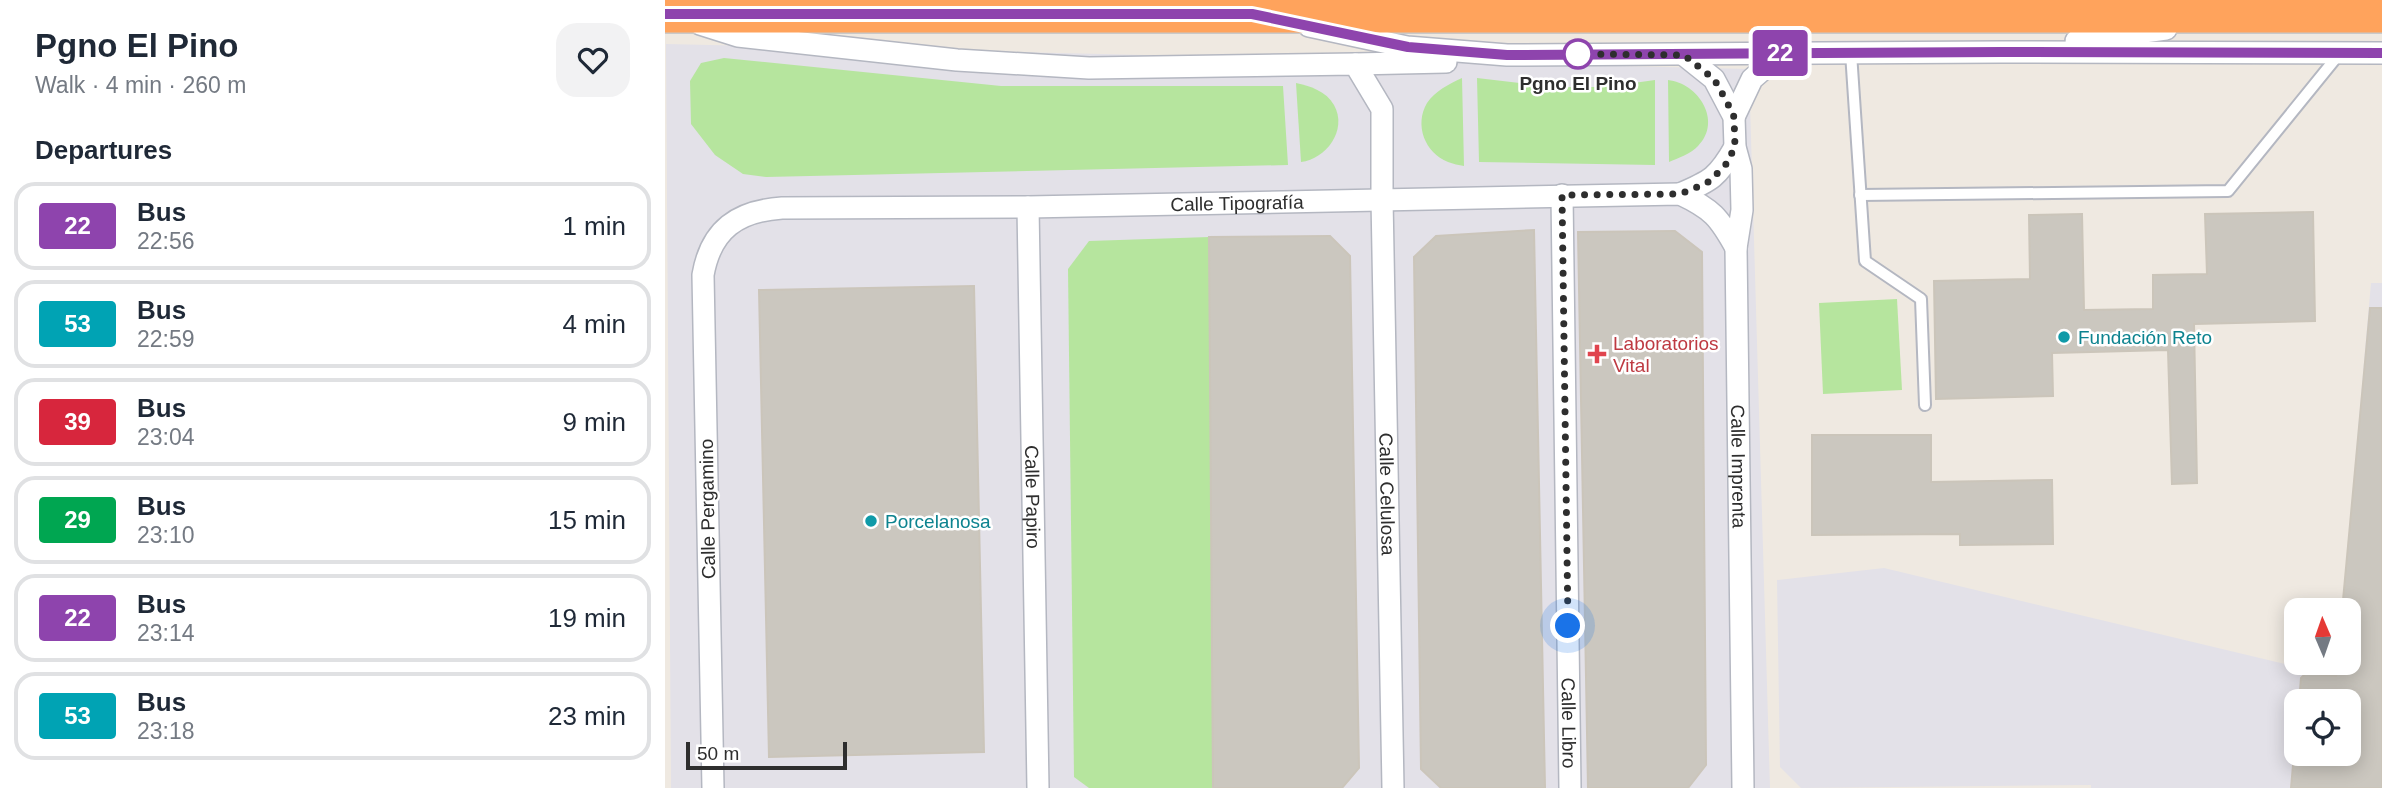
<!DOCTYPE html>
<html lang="en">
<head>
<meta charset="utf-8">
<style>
	:root { --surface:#fff; --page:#f2f2f3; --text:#1f2937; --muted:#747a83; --line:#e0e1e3 }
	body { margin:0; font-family:Arial,sans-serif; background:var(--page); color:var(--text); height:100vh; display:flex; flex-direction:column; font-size:26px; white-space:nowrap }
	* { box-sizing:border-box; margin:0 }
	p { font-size:23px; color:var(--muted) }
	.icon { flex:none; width:38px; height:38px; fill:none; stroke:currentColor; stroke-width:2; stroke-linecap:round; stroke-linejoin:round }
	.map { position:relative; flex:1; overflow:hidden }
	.drawer { display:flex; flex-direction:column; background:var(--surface); width:665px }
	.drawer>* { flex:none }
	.badge { padding:0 14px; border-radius:5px; font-size:24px; line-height:46px }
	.needle { width:46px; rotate:358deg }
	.controls { position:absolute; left:1619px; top:598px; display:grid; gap:14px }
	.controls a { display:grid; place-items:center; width:77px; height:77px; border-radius:14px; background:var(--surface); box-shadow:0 4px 18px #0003; font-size:35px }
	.scale { position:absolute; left:21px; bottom:18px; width:161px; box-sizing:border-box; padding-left:7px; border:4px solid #2e2e2e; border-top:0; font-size:19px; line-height:24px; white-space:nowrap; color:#2e2e2e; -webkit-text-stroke:5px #fff; paint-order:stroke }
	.you { position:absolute; width:35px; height:35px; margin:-18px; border:5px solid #fff; border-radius:50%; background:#1a73e8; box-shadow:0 0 0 10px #1a73e833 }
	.map>.badge { position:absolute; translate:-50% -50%; box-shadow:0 0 0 4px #fff }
	h2 { padding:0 35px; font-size:26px; line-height:63px }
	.round { display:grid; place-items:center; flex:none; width:74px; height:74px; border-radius:21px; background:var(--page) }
	.headline { display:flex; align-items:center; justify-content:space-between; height:119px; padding:0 35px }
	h1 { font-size:33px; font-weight:800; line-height:52px }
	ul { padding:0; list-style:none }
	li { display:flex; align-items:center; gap:21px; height:88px; margin:0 14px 10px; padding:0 21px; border:4px solid var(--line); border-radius:21px }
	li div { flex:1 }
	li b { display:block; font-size:26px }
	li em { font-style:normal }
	li .badge { min-width:77px; font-weight:700; text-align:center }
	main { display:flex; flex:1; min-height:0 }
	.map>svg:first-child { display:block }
	.industrial { fill:#e3e1e8; fill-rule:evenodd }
	.green { fill:#b6e59e }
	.building { fill:#cbc7bf; stroke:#cbc5ba; stroke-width:2 }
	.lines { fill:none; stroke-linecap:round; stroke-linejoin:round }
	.lane-casing { stroke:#b4b7c1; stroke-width:14 }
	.street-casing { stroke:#b4b7c1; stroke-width:24 }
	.highway-casing { stroke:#c9c9c9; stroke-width:40 }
	.lane { stroke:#fff; stroke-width:10 }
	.street { stroke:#fff; stroke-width:21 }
	.highway { stroke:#ffa35c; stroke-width:37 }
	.line-casing { stroke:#fff; stroke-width:16 }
	.line { stroke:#8e44ad; stroke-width:10 }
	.walk { stroke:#2e2e2e; stroke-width:7; stroke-dasharray:0 12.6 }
	.stop-dot { fill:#fff; stroke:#8e44ad; stroke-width:3.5 }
	.culture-dot { fill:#0f9aa8; stroke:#fff; stroke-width:2.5 }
	.health-dot { fill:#e0444e; stroke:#fff; stroke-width:2.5 }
	.labels { text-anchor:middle; stroke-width:5; stroke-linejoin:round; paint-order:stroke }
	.stop-label { font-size:19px; font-weight:bold; fill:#2e2e2e; stroke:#fff }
	.street-label { font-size:19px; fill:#2e2e2e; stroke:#fff }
	.culture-label { font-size:19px; fill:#0d838f; stroke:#fff; text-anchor:start }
	.health-label { font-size:19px; fill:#be3a42; stroke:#fff; text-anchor:start }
</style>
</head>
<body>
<main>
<section class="drawer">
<div class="headline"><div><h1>Pgno El Pino</h1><p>Walk · 4 min · 260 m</p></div><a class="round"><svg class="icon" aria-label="heart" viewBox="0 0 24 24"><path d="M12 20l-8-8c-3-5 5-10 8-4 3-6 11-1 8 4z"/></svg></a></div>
<h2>Departures</h2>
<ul>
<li><span class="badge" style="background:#8e44ad;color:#fff">22</span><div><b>Bus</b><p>22:56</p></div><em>1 min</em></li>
<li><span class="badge" style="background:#00a3b4;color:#fff">53</span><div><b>Bus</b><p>22:59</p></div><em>4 min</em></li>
<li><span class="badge" style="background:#d7263d;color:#fff">39</span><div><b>Bus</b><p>23:04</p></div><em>9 min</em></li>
<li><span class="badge" style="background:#00a651;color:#fff">29</span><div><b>Bus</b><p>23:10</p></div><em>15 min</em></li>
<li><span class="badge" style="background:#8e44ad;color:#fff">22</span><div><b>Bus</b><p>23:14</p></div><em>19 min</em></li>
<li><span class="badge" style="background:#00a3b4;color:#fff">53</span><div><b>Bus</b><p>23:18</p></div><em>23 min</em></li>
</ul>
</section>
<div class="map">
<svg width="1717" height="788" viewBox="0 0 1717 788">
	<rect width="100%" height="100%" fill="#efe9e1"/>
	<g class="industrial">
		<path d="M 1,44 L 1084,69 L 1105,788 L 6,788 Z"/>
		<path d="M 1706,283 L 1717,283 L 1717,788 L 1426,788 L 1426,785 L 1136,788 L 1115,767 L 1112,580 L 1219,568 L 1670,676 L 1672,663 L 1684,663 L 1684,611 L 1677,611 ZM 1631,702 L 1684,702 L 1684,754 L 1631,754 Z"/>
	</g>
	<g class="green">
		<path d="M 59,58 L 336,86 L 618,86 L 623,165 L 101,177 L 78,174 L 50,155 L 26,124 L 25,81 L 36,63 Z"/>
		<path d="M 797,78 L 799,166 C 794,165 788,164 783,162 C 760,153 749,125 762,103 C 770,91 784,84 797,78 Z"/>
		<path d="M 812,78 L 889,87 L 940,87 L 990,80 L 990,165 L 814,162 Z"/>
		<path d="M 1003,80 C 1033,83 1058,121 1033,146 C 1026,154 1013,158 1004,162 Z"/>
		<path d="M 631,83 C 645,86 661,91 669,105 C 683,130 661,159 636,162 Z"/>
		<path d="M 544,237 L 548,788 L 424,788 L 409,777 L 403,269 L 424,241 Z"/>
		<path d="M 1232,299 L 1237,390 L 1158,394 L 1154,303 Z"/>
	</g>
	<g class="building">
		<path d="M 1648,212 L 1650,321 L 1529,324 L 1532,483 L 1507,484 L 1503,350 L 1387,353 L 1388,396 L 1271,399 L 1269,281 L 1365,279 L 1364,215 L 1417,214 L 1419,310 L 1488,309 L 1488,275 L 1542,274 L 1540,214 Z"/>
		<path d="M 869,230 L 880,788 L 776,788 L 756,769 L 749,257 L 771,236 Z"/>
		<path d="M 1010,231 L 1037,252 L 1041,765 L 1023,788 L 923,788 L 913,232 Z"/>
		<path d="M 665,236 L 685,256 L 694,768 L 677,788 L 548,788 L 544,237 Z"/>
		<path d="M 309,286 L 319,752 L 104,757 L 94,290 Z"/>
		<path d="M 1705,308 L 1717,308 L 1717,788 L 1626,788 L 1629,754 L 1684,754 L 1684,702 L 1634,702 L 1636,678 L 1641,673 L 1671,676 L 1672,663 L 1684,663 L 1684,611 L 1677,611 Z"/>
		<path d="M 1147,435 L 1266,435 L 1266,482 L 1387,480 L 1388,544 L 1295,545 L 1295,534 L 1147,535 Z"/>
	</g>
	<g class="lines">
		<g class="lane-casing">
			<g id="lane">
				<path d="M 1186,53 L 1200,261 L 1256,299 L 1260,405"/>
				<path d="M 1195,195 L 1563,191 L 1675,53"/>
			</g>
		</g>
		<g class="street-casing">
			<g id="street">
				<path id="s1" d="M 35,24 L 73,36 L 292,60 L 424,68 L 690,64 L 717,109 L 717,199 L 728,788"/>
				<path d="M 644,26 L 742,47 L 842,55 L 1336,52 L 1717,53"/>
				<path d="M 1411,41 L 1501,29"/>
				<path id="s2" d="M 1019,55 L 1049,79 L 1069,117 L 1070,147 L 1076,169 L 1077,210 L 1071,248 L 1078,788"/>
				<path d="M 690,64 L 781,62"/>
				<path d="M 1069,117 L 1087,79 L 1117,53"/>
				<path d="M 1015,194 C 1046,181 1053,177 1070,147"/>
				<path id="s3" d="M 897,195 L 905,788"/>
				<path id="s4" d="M 363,207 L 373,788"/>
				<path id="s5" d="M 48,788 L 38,275 C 46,229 73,211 117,208 L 363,207 L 1015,194 C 1047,209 1054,217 1071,248"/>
			</g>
		</g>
		<g class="highway-casing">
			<path id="highway" d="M 0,14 L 1717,14"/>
		</g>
		<use href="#lane" class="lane"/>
		<use href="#street" class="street"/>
		<use href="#highway" class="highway"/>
	</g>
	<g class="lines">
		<g class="line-casing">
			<path id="line" d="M 0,14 L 587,14 L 743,47 L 842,55 L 1336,52 L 1717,53"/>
		</g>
		<use href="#line" class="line"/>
		<path class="walk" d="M 903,626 L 897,195 L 1015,194 L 1042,183 L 1060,166 L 1070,147 L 1069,117 L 1062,102 L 1049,79 L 1019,55 L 913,54"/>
	</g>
	<circle class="stop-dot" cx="913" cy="54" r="14"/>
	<g class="culture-dot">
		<circle cx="1399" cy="337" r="7"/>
		<circle cx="206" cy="521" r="7"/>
	</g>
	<path class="health-dot" d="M928.5 343.5h7v7h7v7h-7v7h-7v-7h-7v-7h7z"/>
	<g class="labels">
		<g class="stop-label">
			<text x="913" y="90">Pgno El Pino</text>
		</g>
		<g class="street-label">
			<text dy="7" stroke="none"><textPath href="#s5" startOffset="1082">Calle Tipografía</textPath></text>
			<text dy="7" stroke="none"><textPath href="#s2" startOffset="432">Calle Imprenta</textPath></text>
			<text dy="7" stroke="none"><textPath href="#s1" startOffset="1096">Calle Celulosa</textPath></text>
			<text dy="7" stroke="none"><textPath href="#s4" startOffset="290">Calle Papiro</textPath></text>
			<text transform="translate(42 509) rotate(-91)" y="7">Calle Pergamino</text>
			<text dy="7" stroke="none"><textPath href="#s3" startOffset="528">Calle Libro</textPath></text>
		</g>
		<g class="culture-label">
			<text x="1413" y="344">Fundación Reto</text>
			<text x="220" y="528">Porcelanosa</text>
		</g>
		<g class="health-label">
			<text x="948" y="350">Laboratorios<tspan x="948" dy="22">Vital</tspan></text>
		</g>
	</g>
</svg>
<div class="controls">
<a><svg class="needle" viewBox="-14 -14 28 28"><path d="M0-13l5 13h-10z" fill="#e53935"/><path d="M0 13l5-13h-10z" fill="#747a83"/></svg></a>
<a><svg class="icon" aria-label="locate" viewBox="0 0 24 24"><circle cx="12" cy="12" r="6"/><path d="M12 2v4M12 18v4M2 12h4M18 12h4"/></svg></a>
</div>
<div class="scale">50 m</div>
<div class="you" style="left:903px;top:626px"></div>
<b class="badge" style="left:1115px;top:53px;background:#8e44ad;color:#fff">22</b>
</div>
</main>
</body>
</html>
